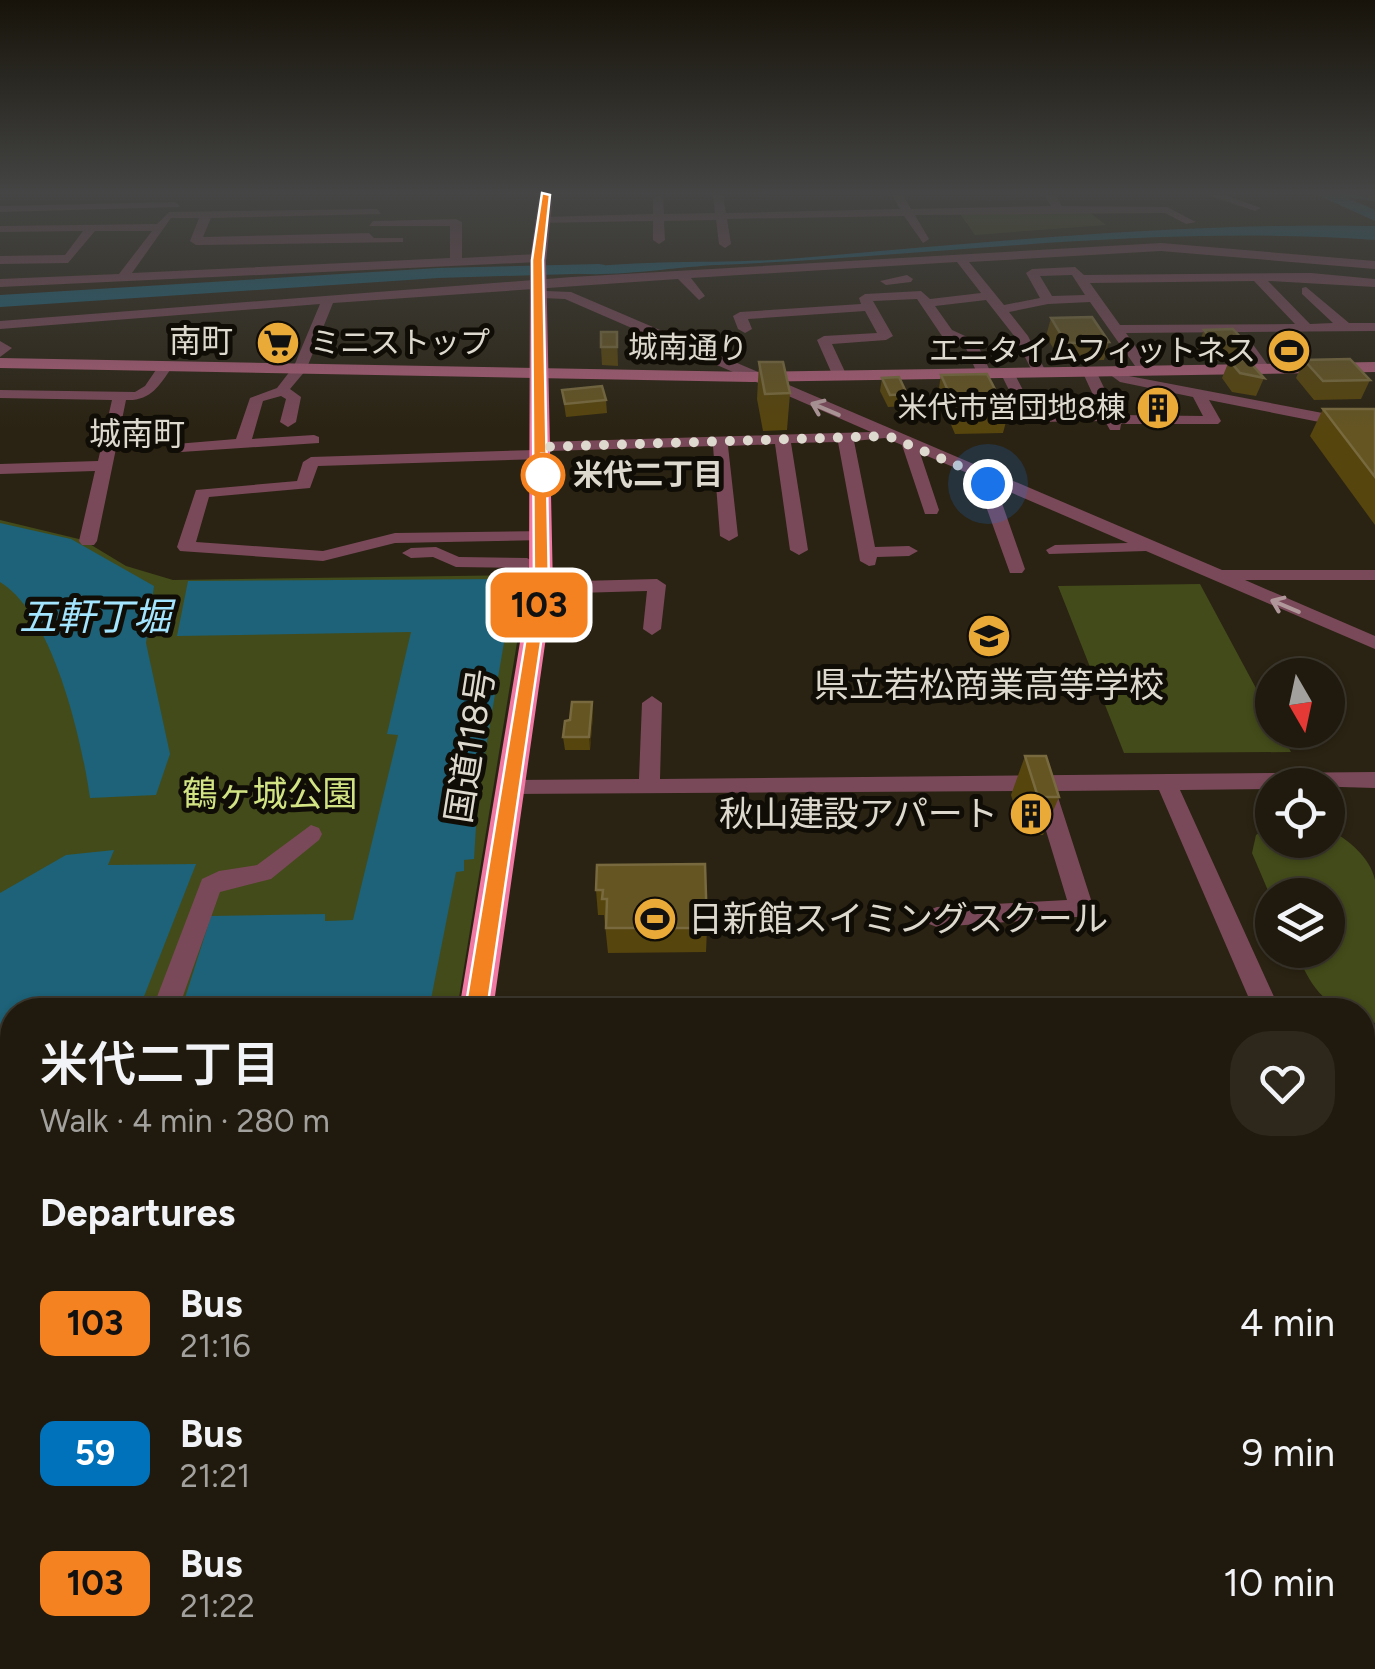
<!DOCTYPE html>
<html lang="en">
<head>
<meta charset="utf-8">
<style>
	:root { --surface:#201a0e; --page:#2d271c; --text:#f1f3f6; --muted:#a2a19e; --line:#3d382e }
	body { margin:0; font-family:Figtree,"Noto Sans JP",sans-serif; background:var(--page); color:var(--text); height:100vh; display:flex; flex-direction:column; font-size:38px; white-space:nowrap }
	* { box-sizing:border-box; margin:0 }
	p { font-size:32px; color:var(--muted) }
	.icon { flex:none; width:55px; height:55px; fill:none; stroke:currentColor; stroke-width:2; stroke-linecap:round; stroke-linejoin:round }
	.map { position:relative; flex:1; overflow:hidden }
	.side { position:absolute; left:0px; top:998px; width:1375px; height:672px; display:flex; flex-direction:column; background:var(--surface); border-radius:40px 40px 0 0; box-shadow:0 2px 8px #0004,0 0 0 2px var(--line) }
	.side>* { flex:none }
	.badge { padding:0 20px; border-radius:15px; font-size:35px; line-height:65px }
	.needle { width:65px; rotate:171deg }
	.tools { position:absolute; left:1255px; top:658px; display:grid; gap:20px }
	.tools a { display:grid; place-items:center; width:90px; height:90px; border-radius:50%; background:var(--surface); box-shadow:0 2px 8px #0004,0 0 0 2px var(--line); font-size:50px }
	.you { position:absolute; width:50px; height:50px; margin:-25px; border:8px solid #fff; border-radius:50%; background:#1a73e8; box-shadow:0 0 0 15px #1a73e833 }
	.map>.badge { position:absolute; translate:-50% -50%; box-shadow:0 0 0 5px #fff }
	h2 { padding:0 40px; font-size:38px; line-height:90px }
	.round { display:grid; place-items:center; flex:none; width:105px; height:105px; border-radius:40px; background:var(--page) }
	.head { display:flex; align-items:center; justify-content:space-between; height:170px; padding:0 40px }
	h1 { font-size:48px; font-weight:600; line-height:75px }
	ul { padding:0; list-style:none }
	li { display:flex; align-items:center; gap:30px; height:130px; padding:0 40px }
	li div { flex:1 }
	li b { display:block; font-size:38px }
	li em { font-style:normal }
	li .badge { min-width:110px; font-weight:700; text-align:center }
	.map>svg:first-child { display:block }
	.green { fill:#434b1a }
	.water { fill:#1d6278 }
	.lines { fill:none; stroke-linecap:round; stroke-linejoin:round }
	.stream { stroke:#1d6278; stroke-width:2.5 }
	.river { fill:#1d6278; fill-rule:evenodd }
	.street { fill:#7a4959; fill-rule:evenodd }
	.secondary { fill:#aa5d77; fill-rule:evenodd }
	.highway { fill:#f178a2; fill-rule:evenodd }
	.wall { fill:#57450e }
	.shaded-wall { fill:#3f3108 }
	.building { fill:#655523; stroke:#786a3e; stroke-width:2.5 }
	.oneway { stroke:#b0989a }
	.line { fill:#f58220; stroke:#fff; stroke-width:2.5 }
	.walk { stroke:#ddd9cf; stroke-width:10; stroke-dasharray:0 18 }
	.stop-dot { fill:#fff; stroke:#f58220; stroke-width:5 }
	.labels { text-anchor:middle; stroke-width:10; stroke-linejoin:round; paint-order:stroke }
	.far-poi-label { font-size:30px; fill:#ddd9cf; stroke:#100d06; text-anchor:end }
	.far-street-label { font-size:30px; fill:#ddd9cf; stroke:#100d06 }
	.far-stop-label { font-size:30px; font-weight:bold; fill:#ddd9cf; stroke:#100d06; text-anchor:start }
	.far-quarter-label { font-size:32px; fill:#ddd9cf; stroke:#100d06 }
	.poi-label { font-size:35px; fill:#ddd9cf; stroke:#100d06 }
	.street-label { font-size:35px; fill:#ddd9cf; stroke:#100d06 }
	.park-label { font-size:35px; fill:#d1e382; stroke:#100d06 }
	.water-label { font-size:38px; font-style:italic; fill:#a3e5fe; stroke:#100d06 }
</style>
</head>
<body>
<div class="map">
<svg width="1375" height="1669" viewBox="0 0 1375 1669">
	<rect width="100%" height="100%" fill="#2a2313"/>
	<g class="green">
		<path d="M 1089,212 L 1106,225 L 975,235 L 960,214 Z"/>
		<path d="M 0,520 L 83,540 L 126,566 L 173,580 L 528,575 L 457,1010 L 12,1010 L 12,1053 L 0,1055 Z"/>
		<path d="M 1200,584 L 1272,718 L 1272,730 L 1279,730 L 1291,752 L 1124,753 L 1058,586 Z"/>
		<path d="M 1272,823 L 1272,840 L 1328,840 L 1328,829 C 1348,839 1370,857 1375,880 C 1375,911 1375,987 1375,1023 L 1363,1020 L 1362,1010 C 1322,1010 1310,983 1295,950 L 1328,950 L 1328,895 L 1272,895 L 1272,900 L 1252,853 L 1256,835 Z"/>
		<path d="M 0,1628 L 12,1628 L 12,1658 L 111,1658 L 108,1669 L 0,1669 Z"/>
	</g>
	<g class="water">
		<path d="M 1375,226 L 1375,240 C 1157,224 935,256 717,265 C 672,267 600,280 558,271 C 638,258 720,265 800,258 C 990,242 1184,222 1375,226 Z"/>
		<path d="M 0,523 L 71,539 L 154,586 L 146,643 L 170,754 L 156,795 L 90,798 C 82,740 53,614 0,582 Z"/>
		<path d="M 515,579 L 478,793 L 474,859 L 464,860 L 464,871 L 456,872 L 430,1004 L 187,1007 L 184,1001 L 211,916 L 325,914 L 325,921 L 353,920 L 398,735 L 387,734 L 411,632 L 177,636 L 188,581 Z"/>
		<path d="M 114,850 L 108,865 L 196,864 L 141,1004 L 110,1010 L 12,1010 L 12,1030 L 0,1032 L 0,893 L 66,855 Z"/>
	</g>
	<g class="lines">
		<path class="stream" d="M 1341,195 L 1375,200"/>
		<g class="river">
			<path d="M 1318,195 L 1340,195 L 1375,210 L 1375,221 Z"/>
			<path d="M 599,264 L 605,265 L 605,273 L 438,278 L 0,307 L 0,295 L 438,268 Z"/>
		</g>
		<g class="street">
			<path d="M 713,195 L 723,195 L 726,213 L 900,209 L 892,195 L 903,195 L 911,209 L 1051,206 L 1044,195 L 1055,195 L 1062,206 L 1167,207 L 1196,222 L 1186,224 L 1165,213 L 915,215 L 929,239 L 923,243 L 904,216 L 727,219 L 731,244 L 725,248 L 719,244 L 716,220 L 664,221 L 665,240 L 659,244 L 653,240 L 653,221 L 540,223 L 534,220 L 540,217 L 653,214 L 653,199 L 658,196 L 663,199 L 664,214 L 715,213 Z"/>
			<path d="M 1208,195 L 1225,195 L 1261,208 L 1255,211 Z"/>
			<path d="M 1368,195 L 1375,195 L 1375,200 L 1368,199 Z"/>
			<path d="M 176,202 L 180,207 L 0,212 L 0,206 Z"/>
			<path d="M 377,209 L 381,214 L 211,218 L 203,237 L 369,233 L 374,238 L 403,238 L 403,242 L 196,245 L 190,241 L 199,218 L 171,218 L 132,273 L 450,258 L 450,226 L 369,226 L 373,221 L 456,219 L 462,222 L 462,258 L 538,254 L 544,258 L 538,262 L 0,287 L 0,279 L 119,274 L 152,231 L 95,231 L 68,263 L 0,264 L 0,256 L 65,255 L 83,231 L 0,232 L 0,226 L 157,224 L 169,212 Z"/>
			<path d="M 1161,243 L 1375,261 L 1375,269 L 1161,251 L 969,262 L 1004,305 L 1040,298 L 1026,273 L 1032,269 L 1075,267 L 1084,275 L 1311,273 L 1375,279 L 1375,287 L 1268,281 L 1310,324 L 1333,323 L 1302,294 L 1302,288 L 1306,287 L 1349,323 L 1375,323 L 1375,331 L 1126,333 L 1152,370 L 1145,374 L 1140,373 L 1090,302 L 1048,304 L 1009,312 L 1028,336 L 1046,372 L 1039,376 L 1034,375 L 1015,337 L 986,300 L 935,306 L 952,330 L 976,341 L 991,373 L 984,377 L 977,373 L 965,346 L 942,336 L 917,299 L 873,301 L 893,336 L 886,340 L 832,344 L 846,374 L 839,378 L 832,374 L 817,340 L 824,336 L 877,333 L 865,311 L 748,319 L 752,329 L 745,333 L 738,329 L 733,316 L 740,312 L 861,304 L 859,298 L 865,294 L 921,291 L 930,299 L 981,293 L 957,262 L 691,278 L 705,296 L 699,300 L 678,279 L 333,303 L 306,370 L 290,389 L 301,397 L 296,422 L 288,427 L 280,422 L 286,399 L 281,396 L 263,401 L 252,439 L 314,435 L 319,437 L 319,443 L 181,452 L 176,450 L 176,444 L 236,439 L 250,398 L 277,388 L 294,366 L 320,304 L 0,329 L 0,321 L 572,277 ZM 1072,275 L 1085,295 L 1052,296 L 1040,276 ZM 1254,281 L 1295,324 L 1120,325 L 1090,283 Z"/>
			<path d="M 907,275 L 913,279 L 911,282 L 886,285 L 880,281 Z"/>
			<path d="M 546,291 L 571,292 L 1222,570 L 1375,570 L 1375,580 L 1245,580 L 1375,636 L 1375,649 L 1146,551 L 1049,554 L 1046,550 L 1055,545 L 1128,543 L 996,486 L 1025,569 L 1022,573 L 1010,573 L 979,487 L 984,480 L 920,453 L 939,510 L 937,514 L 925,514 L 902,445 L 885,438 L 854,441 L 875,547 L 909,546 L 918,551 L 909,556 L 877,557 L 875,565 L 869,566 L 860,561 L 838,442 L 791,443 L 808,550 L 799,555 L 790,550 L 775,444 L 728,446 L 738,536 L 729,541 L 720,536 L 713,446 L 549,451 L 549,457 L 543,459 L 318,466 L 310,488 L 209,497 L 196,542 L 323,551 L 395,533 L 549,531 L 549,539 L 543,540 L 395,543 L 323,561 L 180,551 L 177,547 L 196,490 L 297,481 L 303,462 L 311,457 L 536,450 L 537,444 L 542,442 L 871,432 L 565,299 L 542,298 L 542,292 Z"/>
			<path d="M 1239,339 L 1249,339 L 1270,368 L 1268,371 L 1258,371 L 1237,342 Z"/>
			<path d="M 0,341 L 12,348 L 0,357 Z"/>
			<path d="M 160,364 L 172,367 C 159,386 151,401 126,400 L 97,541 L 94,545 L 82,545 L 79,541 L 95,471 L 0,474 L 0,464 L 98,461 L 112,400 L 0,398 L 0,390 L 135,392 L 145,386 Z"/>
			<path d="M 1089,367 L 1096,371 L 1117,415 L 1203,416 L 1193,397 L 1120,382 L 1105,371 L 1112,367 L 1129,376 L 1375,423 L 1375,433 L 1209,400 L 1221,421 L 1218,424 L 1121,424 L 1120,430 L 1110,430 L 1105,421 L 1030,422 L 1023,418 L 1000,372 L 1012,369 L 1035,413 L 1101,412 L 1082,371 Z"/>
			<path d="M 436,547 L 459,557 L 527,558 L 536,563 L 527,568 L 456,567 L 433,557 L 411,558 L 402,553 L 411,548 Z"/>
			<path d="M 657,579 L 666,585 L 661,629 L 652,635 L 643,629 L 647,591 L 541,594 L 532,588 L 541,582 Z"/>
			<path d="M 652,696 L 662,703 L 660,779 L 1375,772 L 1375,788 L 1272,785 L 1272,789 L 1180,790 L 1280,1010 L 1254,1010 L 1159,790 L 1056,791 L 1094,909 L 1090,916 L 937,927 L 929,924 L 925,917 L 929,910 L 937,907 L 1067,900 L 1034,791 L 505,794 L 502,788 L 513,780 L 639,779 L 642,703 Z"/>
			<path d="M 311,825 L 319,828 L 322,834 L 319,840 L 271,879 L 220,892 L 178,1010 L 152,1010 L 202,879 L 219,871 L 257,865 Z"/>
			<path d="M 12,1030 L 12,1054 L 0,1056 L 0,1032 Z"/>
			<path d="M 1362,1211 L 1372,1216 L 1375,1221 L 1375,1270 L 1362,1261 Z"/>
			<rect x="592" y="1658" width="38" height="11"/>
			<path d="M 835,1658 L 984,1658 L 986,1669 L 830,1669 Z"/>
			<path d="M 1225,1658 L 1263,1658 L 1266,1669 L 1228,1669 Z"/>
		</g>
		<path class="secondary" d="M 0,358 L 752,372 L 1375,362 L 1375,372 L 752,382 L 0,368 Z"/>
		<g class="highway">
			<path d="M 539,195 L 553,195 L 546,261 L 553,588 L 493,1010 L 459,1010 L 529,588 L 530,261 Z"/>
			<path d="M 368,1658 L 418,1658 L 416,1669 L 366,1669 Z"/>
		</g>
	</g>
	<g class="wall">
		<path d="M 1051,318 L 1109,342 L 1104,360 L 1061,361 L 1046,336 Z"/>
		<path d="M 1204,330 L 1245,342 L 1238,360 L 1264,378 L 1256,396 L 1232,392 L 1222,378 L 1229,361 L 1208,361 L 1197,348 Z"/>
		<path d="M 617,332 L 618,366 L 602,365 L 601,347 Z"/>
		<path d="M 1304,360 L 1370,380 L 1361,399 L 1314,400 L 1296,378 Z"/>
		<path d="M 759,362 L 790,393 L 787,430 L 763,431 L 757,399 Z"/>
		<path d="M 941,375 L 1008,414 L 1003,433 L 955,434 L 938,394 Z"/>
		<path d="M 882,378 L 907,394 L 905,406 L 888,407 L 880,391 Z"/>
		<path d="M 562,390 L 606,400 L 607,413 L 566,417 Z"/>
		<path d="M 1323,409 L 1375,409 L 1375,525 L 1310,436 Z"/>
		<path d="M 592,702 L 593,715 L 590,750 L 565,750 L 563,737 L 570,720 Z"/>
		<path d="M 1025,756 L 1059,797 L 1043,835 L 1023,835 L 1011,795 Z"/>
		<path d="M 597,865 L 707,928 L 706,952 L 608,953 L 604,915 L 598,915 L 596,890 Z"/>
		<path d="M 1362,1066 L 1375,1084 L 1362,1095 Z"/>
		<path d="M 1027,1658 L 1234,1658 L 1237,1669 L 1029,1669 Z"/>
	</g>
	<path class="shaded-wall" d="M 592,702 L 593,715 L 590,750 L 589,737 Z"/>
	<g class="building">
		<path d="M 1092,317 L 1109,342 L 1066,343 L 1051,318 Z"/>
		<path d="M 1233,329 L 1245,342 L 1215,343 L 1204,330 Z"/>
		<rect x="601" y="332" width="16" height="15"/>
		<path d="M 1350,359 L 1370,380 L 1323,381 L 1304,360 Z"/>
		<path d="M 1229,360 L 1248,360 L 1264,378 L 1240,373 Z"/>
		<path d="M 759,362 L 783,362 L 790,393 L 765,394 Z"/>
		<path d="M 987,374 L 1008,414 L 959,415 L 941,375 Z"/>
		<path d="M 899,377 L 907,394 L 890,395 L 882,378 Z"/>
		<path d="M 602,386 L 606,400 L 565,404 L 562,390 Z"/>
		<path d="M 1323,409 L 1375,409 L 1375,477 Z"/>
		<path d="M 572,702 L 592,702 L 589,737 L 563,737 L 565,721 L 570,720 Z"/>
		<path d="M 1025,756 L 1046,756 L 1059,797 L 1038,797 Z"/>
		<path d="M 705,864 L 707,928 L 606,928 L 607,899 L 602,899 L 603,890 L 596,890 L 597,865 Z"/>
		<path d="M 1362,1066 L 1367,1066 L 1375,1084 L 1362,1084 Z"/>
		<path d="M 1040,1658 L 1234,1658 L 1237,1669 L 1042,1669 Z"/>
	</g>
	<defs><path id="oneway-shaft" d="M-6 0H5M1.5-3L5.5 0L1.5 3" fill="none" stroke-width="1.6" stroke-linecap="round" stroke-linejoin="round" transform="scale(2.5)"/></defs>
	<g class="oneway">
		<use href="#oneway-shaft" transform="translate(825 409) rotate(-157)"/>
		<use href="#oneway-shaft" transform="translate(1285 606) rotate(-157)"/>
	</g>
	<linearGradient id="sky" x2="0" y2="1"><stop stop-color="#17130a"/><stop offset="0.45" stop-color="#444544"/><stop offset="1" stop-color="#444544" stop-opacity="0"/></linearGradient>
	<rect width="1375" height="429" fill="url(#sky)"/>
	<path class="line" d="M 542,193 L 550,195 L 543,260 L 549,588 L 487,1010 L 476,1020 L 465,1010 L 534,588 L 532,260 Z"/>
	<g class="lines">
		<path class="walk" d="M 543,475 L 542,447 L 888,436 L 992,480 L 988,484"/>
	</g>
	<defs>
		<g id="supermarket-disc" transform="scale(2.25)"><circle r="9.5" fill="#eaaa38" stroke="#100d06"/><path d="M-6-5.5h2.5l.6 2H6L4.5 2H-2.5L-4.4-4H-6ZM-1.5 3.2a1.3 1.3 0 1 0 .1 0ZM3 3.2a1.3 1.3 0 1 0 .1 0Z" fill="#111"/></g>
		<g id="stadium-disc" transform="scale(2.25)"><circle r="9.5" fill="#eaaa38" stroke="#100d06"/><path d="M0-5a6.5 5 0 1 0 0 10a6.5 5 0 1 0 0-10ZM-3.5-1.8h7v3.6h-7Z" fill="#111"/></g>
		<g id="building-disc" transform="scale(2.25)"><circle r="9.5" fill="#eaaa38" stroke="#100d06"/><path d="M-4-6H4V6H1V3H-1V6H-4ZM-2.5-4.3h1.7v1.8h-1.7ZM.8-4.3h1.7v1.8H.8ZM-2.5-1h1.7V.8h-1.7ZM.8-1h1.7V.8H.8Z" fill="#111"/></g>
		<g id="school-disc" transform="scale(2.25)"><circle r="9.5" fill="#eaaa38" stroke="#100d06"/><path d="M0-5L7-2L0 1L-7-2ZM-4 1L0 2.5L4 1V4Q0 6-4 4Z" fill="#111"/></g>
	</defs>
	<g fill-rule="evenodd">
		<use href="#supermarket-disc" x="278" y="343"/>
		<use href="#stadium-disc" x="1289" y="351"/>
		<use href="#building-disc" x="1158" y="408"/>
		<use href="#school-disc" x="989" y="636"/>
		<use href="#building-disc" x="1031" y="814"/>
		<use href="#stadium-disc" x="655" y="919"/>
	</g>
	<circle class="stop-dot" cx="543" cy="475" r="20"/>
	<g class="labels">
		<g class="far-poi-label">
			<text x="310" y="353" text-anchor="start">ミニストップ</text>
			<text x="1256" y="361">エニタイムフィットネス</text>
			<text x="1126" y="418">米代市営団地8棟</text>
		</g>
		<g class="far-street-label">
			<text transform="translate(688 348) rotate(1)" y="10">城南通り</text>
		</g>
		<g class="far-stop-label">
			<text x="573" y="485">米代二丁目</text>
		</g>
		<g class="far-quarter-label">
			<text x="201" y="352">南町</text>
			<text x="137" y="445">城南町</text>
		</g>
		<g class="poi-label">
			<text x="989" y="697">県立若松商業高等学校</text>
			<text x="998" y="826" text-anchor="end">秋山建設アパート</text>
			<text x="688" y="931" text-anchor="start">日新館スイミングスクール</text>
		</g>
		<g class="street-label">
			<text transform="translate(470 746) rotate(-81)" y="12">国道118号</text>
		</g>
		<g class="park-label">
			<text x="270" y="806">鶴ヶ城公園</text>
		</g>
		<g class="water-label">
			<text x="95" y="630">五軒丁堀</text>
		</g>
	</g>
</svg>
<div class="tools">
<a><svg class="needle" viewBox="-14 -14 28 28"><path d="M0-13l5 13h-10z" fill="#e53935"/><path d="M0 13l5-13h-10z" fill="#a2a19e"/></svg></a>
<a><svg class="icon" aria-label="locate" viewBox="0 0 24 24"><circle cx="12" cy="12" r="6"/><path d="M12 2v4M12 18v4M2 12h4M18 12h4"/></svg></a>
<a><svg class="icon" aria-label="layers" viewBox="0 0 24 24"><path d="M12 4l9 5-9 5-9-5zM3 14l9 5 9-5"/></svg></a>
</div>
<div class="you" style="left:988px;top:484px"></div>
<b class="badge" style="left:539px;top:605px;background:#f58220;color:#111">103</b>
<section class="side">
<div class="head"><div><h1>米代二丁目</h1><p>Walk · 4 min · 280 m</p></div><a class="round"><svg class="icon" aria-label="heart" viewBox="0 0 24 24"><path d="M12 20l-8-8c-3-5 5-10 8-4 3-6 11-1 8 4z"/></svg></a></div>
<h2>Departures</h2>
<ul>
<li><span class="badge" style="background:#f58220;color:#111">103</span><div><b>Bus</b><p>21:16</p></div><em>4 min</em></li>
<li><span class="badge" style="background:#0072bc;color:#fff">59</span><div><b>Bus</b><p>21:21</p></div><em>9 min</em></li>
<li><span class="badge" style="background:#f58220;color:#111">103</span><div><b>Bus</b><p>21:22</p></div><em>10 min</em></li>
</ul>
</section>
</div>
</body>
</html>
